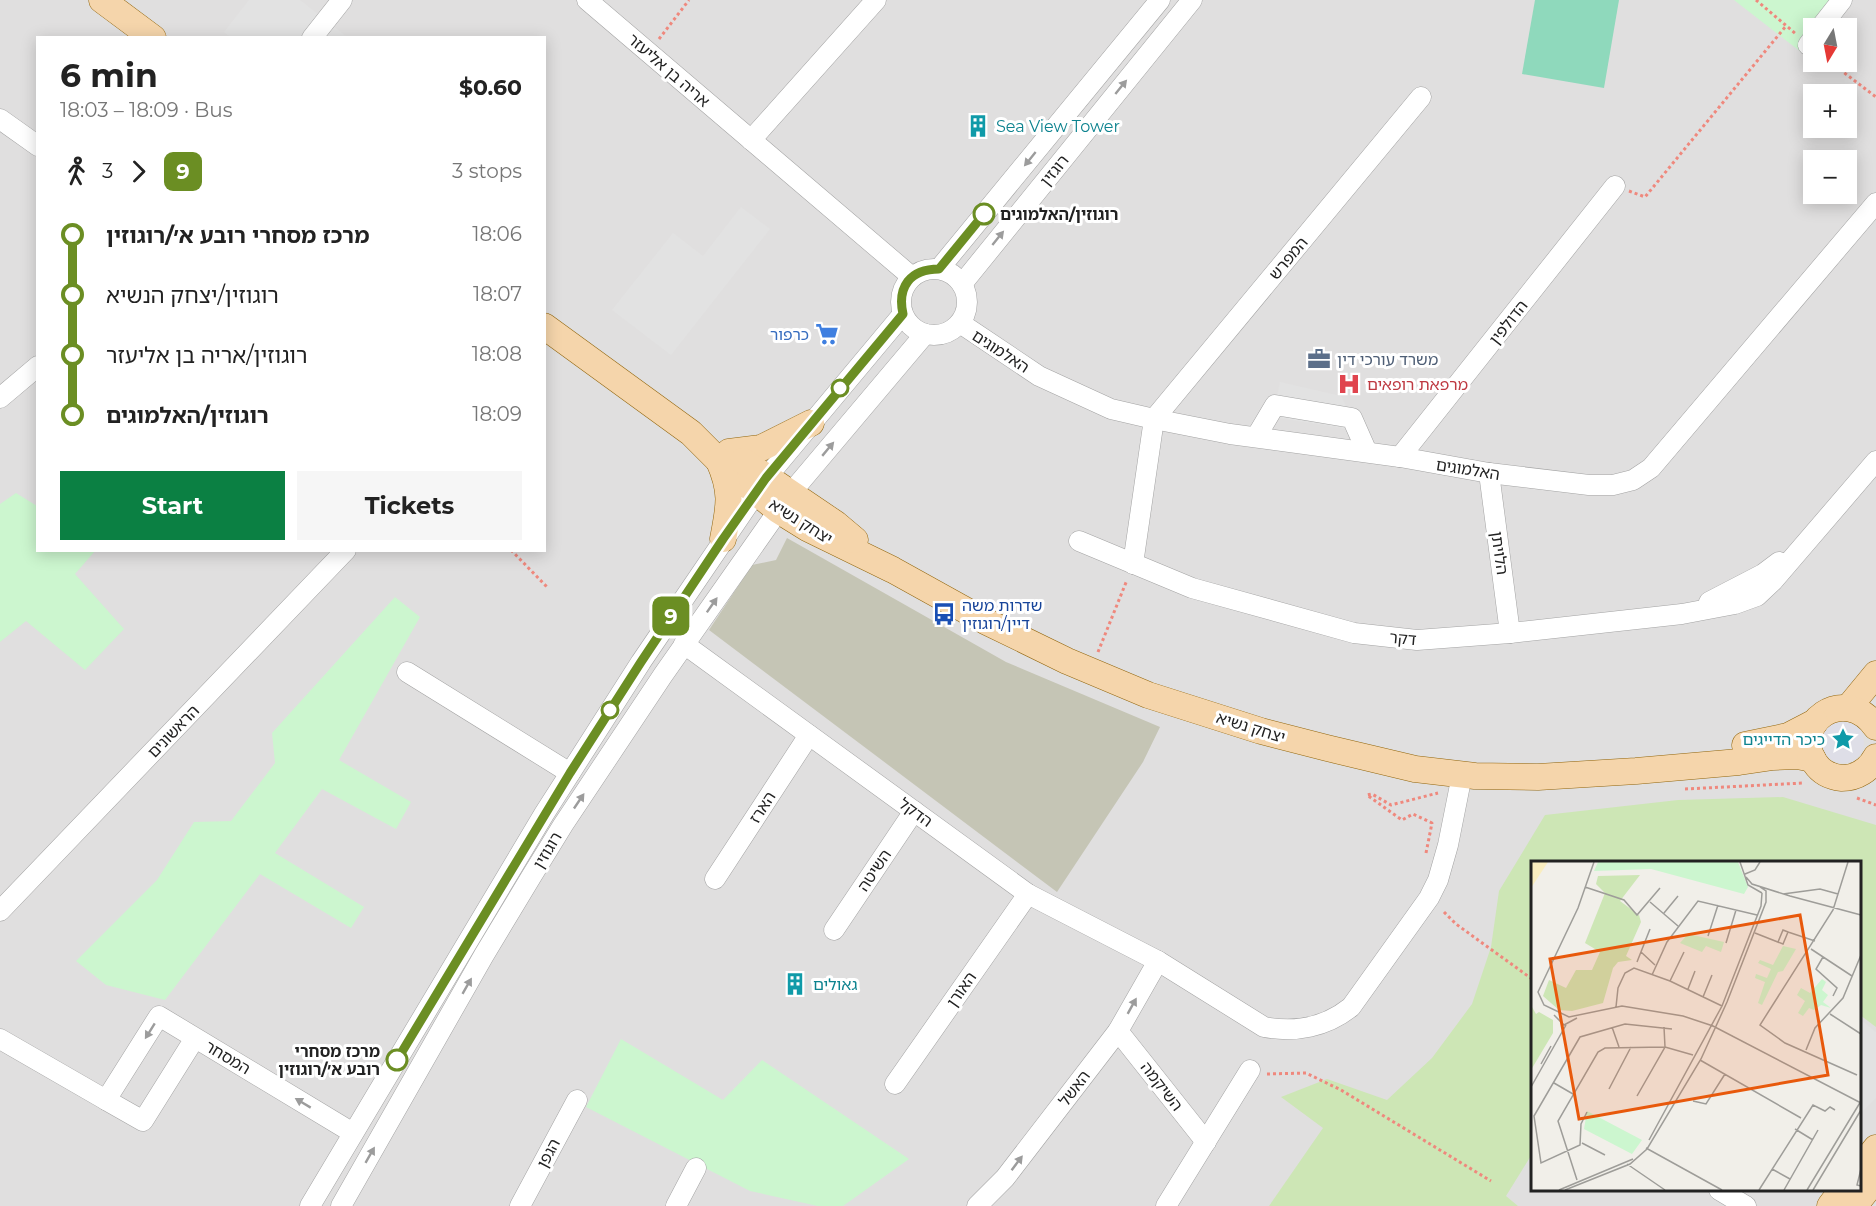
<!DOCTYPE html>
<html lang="en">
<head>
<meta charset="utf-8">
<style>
	:root { --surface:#fff; --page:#f6f6f6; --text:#222; --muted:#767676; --accent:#0b8043 }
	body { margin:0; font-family:Montserrat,"Noto Sans Hebrew",sans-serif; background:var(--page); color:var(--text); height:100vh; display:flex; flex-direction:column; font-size:22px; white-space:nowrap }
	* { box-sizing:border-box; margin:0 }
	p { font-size:20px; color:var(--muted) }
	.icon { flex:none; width:33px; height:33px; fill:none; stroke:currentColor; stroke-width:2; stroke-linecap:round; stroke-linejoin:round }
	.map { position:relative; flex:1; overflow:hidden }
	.details { position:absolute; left:36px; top:36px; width:510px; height:516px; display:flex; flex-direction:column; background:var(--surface); border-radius:0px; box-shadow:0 3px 15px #0003 }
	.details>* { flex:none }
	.badge { padding:0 12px; border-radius:9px; font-size:21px; line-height:39px }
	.needle { width:39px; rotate:190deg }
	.fabs { position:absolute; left:1803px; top:18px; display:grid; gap:12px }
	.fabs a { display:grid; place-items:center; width:54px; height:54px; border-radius:0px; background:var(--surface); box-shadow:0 3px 15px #0003; font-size:30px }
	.map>.badge { position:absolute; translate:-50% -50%; box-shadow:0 0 0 3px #fff }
	.legs { display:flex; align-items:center; gap:9px; height:66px; padding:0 24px; font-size:20px }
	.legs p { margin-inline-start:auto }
	.head { display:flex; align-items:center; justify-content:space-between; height:102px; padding:0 24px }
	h1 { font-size:33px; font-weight:700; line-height:45px }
	.action { display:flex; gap:12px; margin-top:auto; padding:12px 24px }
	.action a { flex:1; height:69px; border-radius:0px; background:var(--accent); color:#fff; font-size:24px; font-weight:700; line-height:69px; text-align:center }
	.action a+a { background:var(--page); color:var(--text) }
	ul { padding:0 24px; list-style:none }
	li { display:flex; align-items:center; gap:21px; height:60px; font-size:22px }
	li i { display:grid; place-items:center; width:9px; height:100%; margin:0 8px; background:currentColor }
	li i::after { content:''; width:15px; height:15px; margin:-8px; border:4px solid; border-radius:50%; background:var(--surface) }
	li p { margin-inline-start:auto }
	li:first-child i { background:linear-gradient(#0000 50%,currentColor 0) }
	li:last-child i { background:linear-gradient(currentColor 50%,#0000 0) }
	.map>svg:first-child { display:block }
	.residential { fill:#e0dfdf; fill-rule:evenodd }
	.construction { fill:#c5c5b5 }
	.grass { fill:#cde6b5 }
	.park { fill:#ccf6cf }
	.pitch { fill:#8fd9bc }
	.parking { fill:#e2e2e2 }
	.plaza { fill:#dedee7 }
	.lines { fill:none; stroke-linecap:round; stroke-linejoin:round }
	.minor-casing { stroke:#a3a3a3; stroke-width:21 }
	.major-casing { stroke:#92660d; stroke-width:27 }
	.path { stroke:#ef887d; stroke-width:3; stroke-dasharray:3 3; stroke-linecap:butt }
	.minor { stroke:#fff; stroke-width:20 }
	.major { stroke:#f5d5ab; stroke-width:26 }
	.oneway { fill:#9c9c9c }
	.line-1-casing { stroke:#fff; stroke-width:14 }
	.line-1 { stroke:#6b8e23; stroke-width:9 }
	.stop-1-dot { fill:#fff; stroke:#6b8e23; stroke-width:3 }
	.labels { text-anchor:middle; stroke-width:6; stroke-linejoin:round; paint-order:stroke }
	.street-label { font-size:16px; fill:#222; stroke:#fff }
	.culture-label { font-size:16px; fill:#0d838f; stroke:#fff; text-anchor:start }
	.stop-label { font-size:16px; font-weight:bold; fill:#222; stroke:#fff; text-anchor:start }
	.shop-label { font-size:16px; fill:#366cbe; stroke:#fff; text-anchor:end }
	.service-label { font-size:16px; fill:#4e5e75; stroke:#fff; text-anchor:start }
	.health-label { font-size:16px; fill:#be3a42; stroke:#fff; text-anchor:start }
	.transit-label { font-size:16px; fill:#164399; stroke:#fff; text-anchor:start }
	.inset-road { fill:none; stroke:#9e9d99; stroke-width:1.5 }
	.view { fill:#e8590c; fill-opacity:0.15; stroke:#e8590c; stroke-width:3 }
	.inset-edge { fill:none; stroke:#222; stroke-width:3 }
</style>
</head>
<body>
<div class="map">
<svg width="1876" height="1206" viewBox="0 0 1876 1206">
	<rect width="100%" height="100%" fill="#f1efe9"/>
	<path class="residential" d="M 0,0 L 1876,0 L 1876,1206 L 0,1206 ZM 1814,28 L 1846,28 L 1846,62 L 1814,62 ZM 38,38 L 544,38 L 544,550 L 38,550 ZM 1814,94 L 1846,94 L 1846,128 L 1814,128 ZM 1814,160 L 1846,160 L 1846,194 L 1814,194 ZM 1532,862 L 1860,862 L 1860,1190 L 1532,1190 Z"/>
	<path class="construction" d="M 787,538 L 1006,662 L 1160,727 L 1143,762 L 1057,892 L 709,630 L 752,565 L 776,560 Z"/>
	<path class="grass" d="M 1783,797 L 1876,825 L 1876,1027 L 1860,1015 L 1860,862 L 1532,862 L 1532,1154 L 1506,1196 L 1518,1206 L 1269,1206 L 1323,1128 L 1281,1097 L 1327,1079 L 1387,1100 L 1432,1058 L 1472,1004 L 1491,947 L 1499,891 L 1545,815 L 1678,800 Z"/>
	<g class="park">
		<path d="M 1734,0 L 1836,0 L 1801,52 Z"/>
		<path d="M 16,493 L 37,506 L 38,550 L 95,551 L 75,574 L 124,629 L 85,670 L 26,621 L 0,642 L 0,504 Z"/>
		<path d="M 395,597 L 420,617 L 339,760 L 411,802 L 396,829 L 322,789 L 275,853 L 364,907 L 351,928 L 260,874 L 165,1000 L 106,985 L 76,961 L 157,880 L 194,822 L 231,821 L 275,763 L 272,733 Z"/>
		<path d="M 621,1039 L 723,1100 L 762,1060 L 909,1159 L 843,1206 L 818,1206 L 750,1191 L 586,1107 Z"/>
	</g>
	<path class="pitch" d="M 1535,0 L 1619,0 L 1604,88 L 1522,74 Z"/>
	<g class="parking">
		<path d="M 249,0 L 300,0 L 347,37 L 231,38 L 224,32 Z"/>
		<path d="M 741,207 L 770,229 L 671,355 L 612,310 L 673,233 L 703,256 Z"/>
		<path d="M 1280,382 L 1341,396 L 1359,431 L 1273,417 Z"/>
		<path d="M 1860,1019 L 1876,1032 L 1876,1098 L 1860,1114 Z"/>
	</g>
	<circle class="plaza" cx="1843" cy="742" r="21"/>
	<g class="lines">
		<g class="minor-casing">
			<g id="minor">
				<path d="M 587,0 L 912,277"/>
				<path d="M 1820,28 L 1842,0"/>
				<path d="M 312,38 L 342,0"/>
				<path d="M 1808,45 L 1814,37"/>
				<path d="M 0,119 L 38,146"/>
				<path d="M 751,140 L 876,0"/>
				<circle cx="934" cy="302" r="33"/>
				<path d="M 939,269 L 1160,0"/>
				<path d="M 962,284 L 1192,0"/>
				<path d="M 960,323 L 1039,376 L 1111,409 L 1154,419 L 1230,434 L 1400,457 L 1489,473 L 1589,485 L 1613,485 L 1633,480 L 1651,468 L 1876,203"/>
				<path d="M 0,398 L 38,366"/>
				<path d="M 1256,437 L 1275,405 L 1352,418 L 1367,452"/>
				<path d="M 1400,457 L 1615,186"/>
				<path d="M 1489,473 L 1510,633"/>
				<path d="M 1079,541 L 1192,588 L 1354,633 L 1417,640 L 1510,633 L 1682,614 L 1735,604 L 1757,596 L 1773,581 L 1876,461"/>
				<path d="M 1133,564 L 1154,419 L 1421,97"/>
				<path d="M 1709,602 L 1763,574 L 1779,562"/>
				<path d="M 684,644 L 1028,894 L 1158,961 L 1264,1027 C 1295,1033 1326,1027 1351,1007 L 1429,898 L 1438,880 L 1448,845 L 1462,775"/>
				<path d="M 407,672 L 570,773"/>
				<path d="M 715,879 L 809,735"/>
				<path d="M 0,911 L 346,550"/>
				<path d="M 834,930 L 914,811"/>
				<path d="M 1118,1031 L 1206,1142"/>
				<path d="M 195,1038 L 143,1121 L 106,1100 L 159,1016 L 353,1133"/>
				<path d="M 0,1039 L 106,1100"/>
				<path d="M 895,1084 L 1028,894"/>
				<path d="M 1719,1190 L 1746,1206"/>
				<path d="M 310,1206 L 544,814 L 641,662 L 766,478 L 903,314"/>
				<path d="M 341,1206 L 484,955 L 531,877 L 563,825 L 663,675 L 790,494 L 925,334"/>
				<path d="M 520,1206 L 577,1100"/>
				<path d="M 676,1206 L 696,1168"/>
				<path d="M 977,1206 L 1005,1178 L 1118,1031 L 1158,961"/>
				<path d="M 1166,1206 L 1250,1070"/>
			</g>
		</g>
		<g class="major-casing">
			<g id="major">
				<path d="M 102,0 L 153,38"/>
				<path d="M 544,326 L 691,433 L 719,461 L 756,492 L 778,510 L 807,528 L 893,570 L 985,621 L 1067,661 L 1148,695 L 1261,731 L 1327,748 L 1415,769 L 1475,776 L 1538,777 L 1636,771 L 1739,762 L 1773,757 L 1797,756 L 1813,759"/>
				<path d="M 729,452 L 761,448 L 811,423"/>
				<path d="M 719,461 C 733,493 729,507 723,539"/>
				<path d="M 743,461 L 836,524 L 855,540"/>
				<path d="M 1848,708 L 1876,674"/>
				<path d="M 1876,727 C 1844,683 1789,724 1815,763 C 1821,772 1831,777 1842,778 C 1857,778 1869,770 1876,757"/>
				<path d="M 1745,745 L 1788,736 L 1815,722"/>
				<path d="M 1860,1168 L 1876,1148"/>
				<path d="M 1830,1206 L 1842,1190"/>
				<path d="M 1854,1206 L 1876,1179"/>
			</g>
		</g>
		<g class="path">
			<path d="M 1756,0 L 1796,34"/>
			<path d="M 659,39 L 689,0"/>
			<path d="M 1830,62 L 1876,97"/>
			<path d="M 1629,191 L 1645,197 L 1786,26"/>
			<path d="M 511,550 L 547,587"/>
			<path d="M 1098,652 L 1127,580"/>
			<path d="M 1685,789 L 1804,783"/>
			<path d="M 1857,798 L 1876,805"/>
			<path d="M 1426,853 L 1432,823 L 1413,814 L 1402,820 L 1367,795 L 1372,794 L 1391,805 L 1438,793"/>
			<path d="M 1444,912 L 1456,924 L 1532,979"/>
			<path d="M 1267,1074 L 1306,1073 L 1341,1090 L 1491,1181"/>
		</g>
		<use href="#minor" class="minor"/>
		<use href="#major" class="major"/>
	</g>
	<defs><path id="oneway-solid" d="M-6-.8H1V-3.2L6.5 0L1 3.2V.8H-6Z" transform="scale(1.5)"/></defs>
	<g class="oneway">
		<use href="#oneway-solid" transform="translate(1121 87) rotate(-51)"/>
		<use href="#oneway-solid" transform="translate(1030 159) rotate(129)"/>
		<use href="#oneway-solid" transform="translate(998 238) rotate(-51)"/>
		<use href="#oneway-solid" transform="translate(828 449) rotate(-50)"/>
		<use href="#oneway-solid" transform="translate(712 605) rotate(-55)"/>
		<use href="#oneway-solid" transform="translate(579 801) rotate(-56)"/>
		<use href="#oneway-solid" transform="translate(467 986) rotate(-60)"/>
		<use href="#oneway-solid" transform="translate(1132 1006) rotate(-61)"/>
		<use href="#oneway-solid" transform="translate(150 1031) rotate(122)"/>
		<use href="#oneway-solid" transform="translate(303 1103) rotate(-149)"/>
		<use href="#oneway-solid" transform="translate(370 1155) rotate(-60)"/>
		<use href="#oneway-solid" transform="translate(1017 1163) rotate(-53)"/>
	</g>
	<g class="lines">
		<g class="line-1-casing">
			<path id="line-1" d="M 397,1060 L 570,773 L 641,662 L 723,539 L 766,478 L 903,314 C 897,287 910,269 939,269 L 984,214"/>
		</g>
		<use href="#line-1" class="line-1"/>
	</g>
	<defs>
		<g id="building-bare" transform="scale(1.8)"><path d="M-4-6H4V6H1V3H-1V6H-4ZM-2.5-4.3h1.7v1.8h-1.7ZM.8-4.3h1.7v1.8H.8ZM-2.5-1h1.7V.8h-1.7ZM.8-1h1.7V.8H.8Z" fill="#0f9aa8" stroke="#fff" stroke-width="2.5" paint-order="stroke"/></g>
		<g id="supermarket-bare" transform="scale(1.8)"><path d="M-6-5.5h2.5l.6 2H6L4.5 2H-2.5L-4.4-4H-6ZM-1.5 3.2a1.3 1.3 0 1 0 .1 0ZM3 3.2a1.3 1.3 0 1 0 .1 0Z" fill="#3f7fe0" stroke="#fff" stroke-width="2.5" paint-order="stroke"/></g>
		<g id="office-bare" transform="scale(1.8)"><path d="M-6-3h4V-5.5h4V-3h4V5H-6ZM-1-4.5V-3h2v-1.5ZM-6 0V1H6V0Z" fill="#5c6f8a" stroke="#fff" stroke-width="2.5" paint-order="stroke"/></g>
		<g id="hospital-bare" transform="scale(1.8)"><path d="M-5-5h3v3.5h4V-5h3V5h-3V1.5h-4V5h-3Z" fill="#e0444e" stroke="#fff" stroke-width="2.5" paint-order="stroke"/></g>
		<g id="bus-bare" transform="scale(1.8)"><path d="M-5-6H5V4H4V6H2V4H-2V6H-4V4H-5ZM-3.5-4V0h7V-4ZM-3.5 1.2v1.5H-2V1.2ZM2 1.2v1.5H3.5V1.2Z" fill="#1a4fb4" stroke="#fff" stroke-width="2.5" paint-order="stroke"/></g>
		<g id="sight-bare" transform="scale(1.8)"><path d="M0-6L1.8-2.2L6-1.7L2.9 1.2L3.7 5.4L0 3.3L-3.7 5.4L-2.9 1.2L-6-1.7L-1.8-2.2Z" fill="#0f9aa8" stroke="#fff" stroke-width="2.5" paint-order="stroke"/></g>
	</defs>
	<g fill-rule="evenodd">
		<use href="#building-bare" x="978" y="126"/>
		<use href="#supermarket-bare" x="827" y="334"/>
		<use href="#office-bare" x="1319" y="359"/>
		<use href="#hospital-bare" x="1349" y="384"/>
		<use href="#bus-bare" x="944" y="614"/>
		<use href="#sight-bare" x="1843" y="739"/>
		<use href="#building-bare" x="795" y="984"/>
	</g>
	<g class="stop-1-dot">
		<circle cx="984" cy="214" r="10"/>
		<circle cx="840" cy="388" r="8"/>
		<circle cx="610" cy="710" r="8"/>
		<circle cx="397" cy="1060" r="10"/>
	</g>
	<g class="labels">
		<g class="street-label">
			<text transform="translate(669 70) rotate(41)" y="6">אריה בן אליעזר</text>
			<text transform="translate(1054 170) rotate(-51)" y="6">רוגזין</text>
			<text transform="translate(1288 258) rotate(-50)" y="6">המפרש</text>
			<text transform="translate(1508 322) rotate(-52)" y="6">הדולפין</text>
			<text transform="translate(1001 351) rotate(33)" y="6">האלמוגים</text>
			<text transform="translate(1468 469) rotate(9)" y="6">האלמוגים</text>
			<text transform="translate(801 521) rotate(32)" y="6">יצחק נשיא</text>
			<text transform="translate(1500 553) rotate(82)" y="6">הלויתן</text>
			<text transform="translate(1403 638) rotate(5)" y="6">דקר</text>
			<text transform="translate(1251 727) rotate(17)" y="6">יצחק נשיא</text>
			<text transform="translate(173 731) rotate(-46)" y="6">הראשונים</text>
			<text transform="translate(762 807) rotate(-57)" y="6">הארז</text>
			<text transform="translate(916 812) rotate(36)" y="6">הדקל</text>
			<text transform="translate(547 850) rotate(-59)" y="6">רוגוזין</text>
			<text transform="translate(874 870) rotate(-56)" y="6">השיטה</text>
			<text transform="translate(961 989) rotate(-55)" y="6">האורן</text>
			<text transform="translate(228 1057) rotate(31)" y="6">המסחר</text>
			<text transform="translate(1162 1086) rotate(52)" y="6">השיקמה</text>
			<text transform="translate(1074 1088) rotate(-53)" y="6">האשל</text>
			<text transform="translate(548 1153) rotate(-62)" y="6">הגפן</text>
		</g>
		<g class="culture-label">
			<text x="996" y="132">Sea View Tower</text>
			<text x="1825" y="745" text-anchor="end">כיכר הדייגים</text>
			<text x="813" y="990">גאולים</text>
		</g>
		<g class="stop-label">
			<text x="1000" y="220">רוגוזין/האלמוגים</text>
			<text x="380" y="1057" text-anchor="end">מרכז מסחרי<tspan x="380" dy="18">רובע א׳/רוגוזין</tspan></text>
		</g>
		<g class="shop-label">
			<text x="809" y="340">כרפור</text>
		</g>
		<g class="service-label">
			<text x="1337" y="365">משרד עורכי דין</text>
		</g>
		<g class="health-label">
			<text x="1367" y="390">מרפאת רופאים</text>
		</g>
		<g class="transit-label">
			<text x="962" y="611">שדרות משה<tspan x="962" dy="18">דיין/רוגוזין</tspan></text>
		</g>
	</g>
	<g transform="translate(1531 861)">
		<rect width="330" height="330" fill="#f1efe9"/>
		<path d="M 109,14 L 89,40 L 108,54 L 110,61 L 95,95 L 101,99 L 87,101 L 82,107 L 72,142 L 41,150 L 28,149 L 12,135 L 18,119 L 35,127 L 45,109 L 61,109 L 69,91 L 54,82 L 74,32 L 65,23 L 67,15 ZM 1,146 L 5,153 L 8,151 L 22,159 L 22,172 L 0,209 Z" fill="#cde6b5"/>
		<path d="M 0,1 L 17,1 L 0,27 Z" fill="#f9edbf"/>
		<path d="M 67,1 L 207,1 L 217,26 L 213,33 L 120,8 L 63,10 ZM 157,73 L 193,81 L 190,91 L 175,85 L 171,91 L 149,82 ZM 252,85 L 265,88 L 252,110 L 247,111 L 231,144 L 227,142 L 234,121 L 224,117 L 225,113 L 236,117 L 240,108 L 227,102 L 229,99 L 242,104 ZM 291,118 L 295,121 L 291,129 L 297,134 L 292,141 L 300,147 L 290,144 L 283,149 L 278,147 L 272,155 L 267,152 L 274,140 L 266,134 L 270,127 L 279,132 ZM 56,250 L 111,279 L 101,293 L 53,268 Z" fill="#ccf6cf"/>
		<path class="inset-road" d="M 63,1 L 47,47 L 7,131 L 13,144 L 38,156 L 91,145 L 152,155 L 182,165 L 330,242M 209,1 L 217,24 L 231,32M 317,1 L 302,49 L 229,164 L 254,182 L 326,214M 214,13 L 224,9 L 229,1M 215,16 L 221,23 L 259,35M 54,26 L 93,39 L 106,54 L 129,27M 252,33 L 289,28 L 307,33M 259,35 L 330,54M 119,41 L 147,65M 133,52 L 147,35M 257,71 L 284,80M 224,72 L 252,83 L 257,71 L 252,69 L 247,81M 177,75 L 187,44M 195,82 L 205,49M 280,88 L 321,115M 110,91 L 124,104M 292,96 L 285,108 L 306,127 L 302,135M 106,101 L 119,68M 121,114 L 136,81 L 167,40 L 226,54M 139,120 L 153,91M 157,128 L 164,110M 172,136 L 181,114M 85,146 L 87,127 L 94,112 L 103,107 L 139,120 L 191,145M 299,153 L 330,173M 23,154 L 33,164 L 46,157M 81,166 L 88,186M 275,189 L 284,167 L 312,137 L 330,94M 169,199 L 270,257M 10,203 L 20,185M 23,222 L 42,233M 0,226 L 35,164M 78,228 L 100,186M 106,235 L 134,186 L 133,166M 162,240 L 175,243 L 194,213M 56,251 L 50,263 L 49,284 L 10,302 L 3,255 L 49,176 L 94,163 L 141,168M 264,268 L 282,279M 118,279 L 191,145 L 230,45 L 231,32M 51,282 L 74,294M 115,287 L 191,329M 96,303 L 134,329M 241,308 L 259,318M 330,308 L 326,324 L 330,325M 46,319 L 27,260 L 67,191 L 74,187 L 134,186 L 162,194M 28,329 L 102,298M 34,329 L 99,303 L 116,288 L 170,198 L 196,141 L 235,41 L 235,30 L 229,26M 228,329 L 282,244 L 294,250 L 299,246 L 304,249M 253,329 L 287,269M 276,329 L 330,240M 282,329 L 330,249"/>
		<path class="view" d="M 269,54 L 297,214 L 48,258 L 19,98 Z"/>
		<rect width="330" height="330" class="inset-edge"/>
	</g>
</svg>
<div class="fabs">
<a><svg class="needle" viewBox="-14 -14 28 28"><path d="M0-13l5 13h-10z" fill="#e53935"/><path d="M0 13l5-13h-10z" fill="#767676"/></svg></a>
<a>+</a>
<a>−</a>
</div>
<b class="badge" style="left:671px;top:616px;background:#6b8e23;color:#fff">9</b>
<section class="details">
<div class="head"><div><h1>6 min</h1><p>18:03 – 18:09 · Bus</p></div><b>$0.60</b></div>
<div class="legs"><svg class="icon" aria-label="walk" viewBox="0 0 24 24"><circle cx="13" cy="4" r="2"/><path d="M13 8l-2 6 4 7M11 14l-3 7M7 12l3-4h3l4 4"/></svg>3<svg class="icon" aria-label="forward" viewBox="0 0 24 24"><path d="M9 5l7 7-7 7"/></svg><b class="badge" style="background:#6b8e23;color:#fff">9</b><p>3 stops</p></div>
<ul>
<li><i style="color:#6b8e23"></i><b>מרכז מסחרי רובע א׳/רוגוזין</b><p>18:06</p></li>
<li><i style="color:#6b8e23"></i><span>רוגוזין/יצחק הנשיא</span><p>18:07</p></li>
<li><i style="color:#6b8e23"></i><span>רוגוזין/אריה בן אליעזר</span><p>18:08</p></li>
<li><i style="color:#6b8e23"></i><b>רוגוזין/האלמוגים</b><p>18:09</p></li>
</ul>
<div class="action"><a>Start</a><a>Tickets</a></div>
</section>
</div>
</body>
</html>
